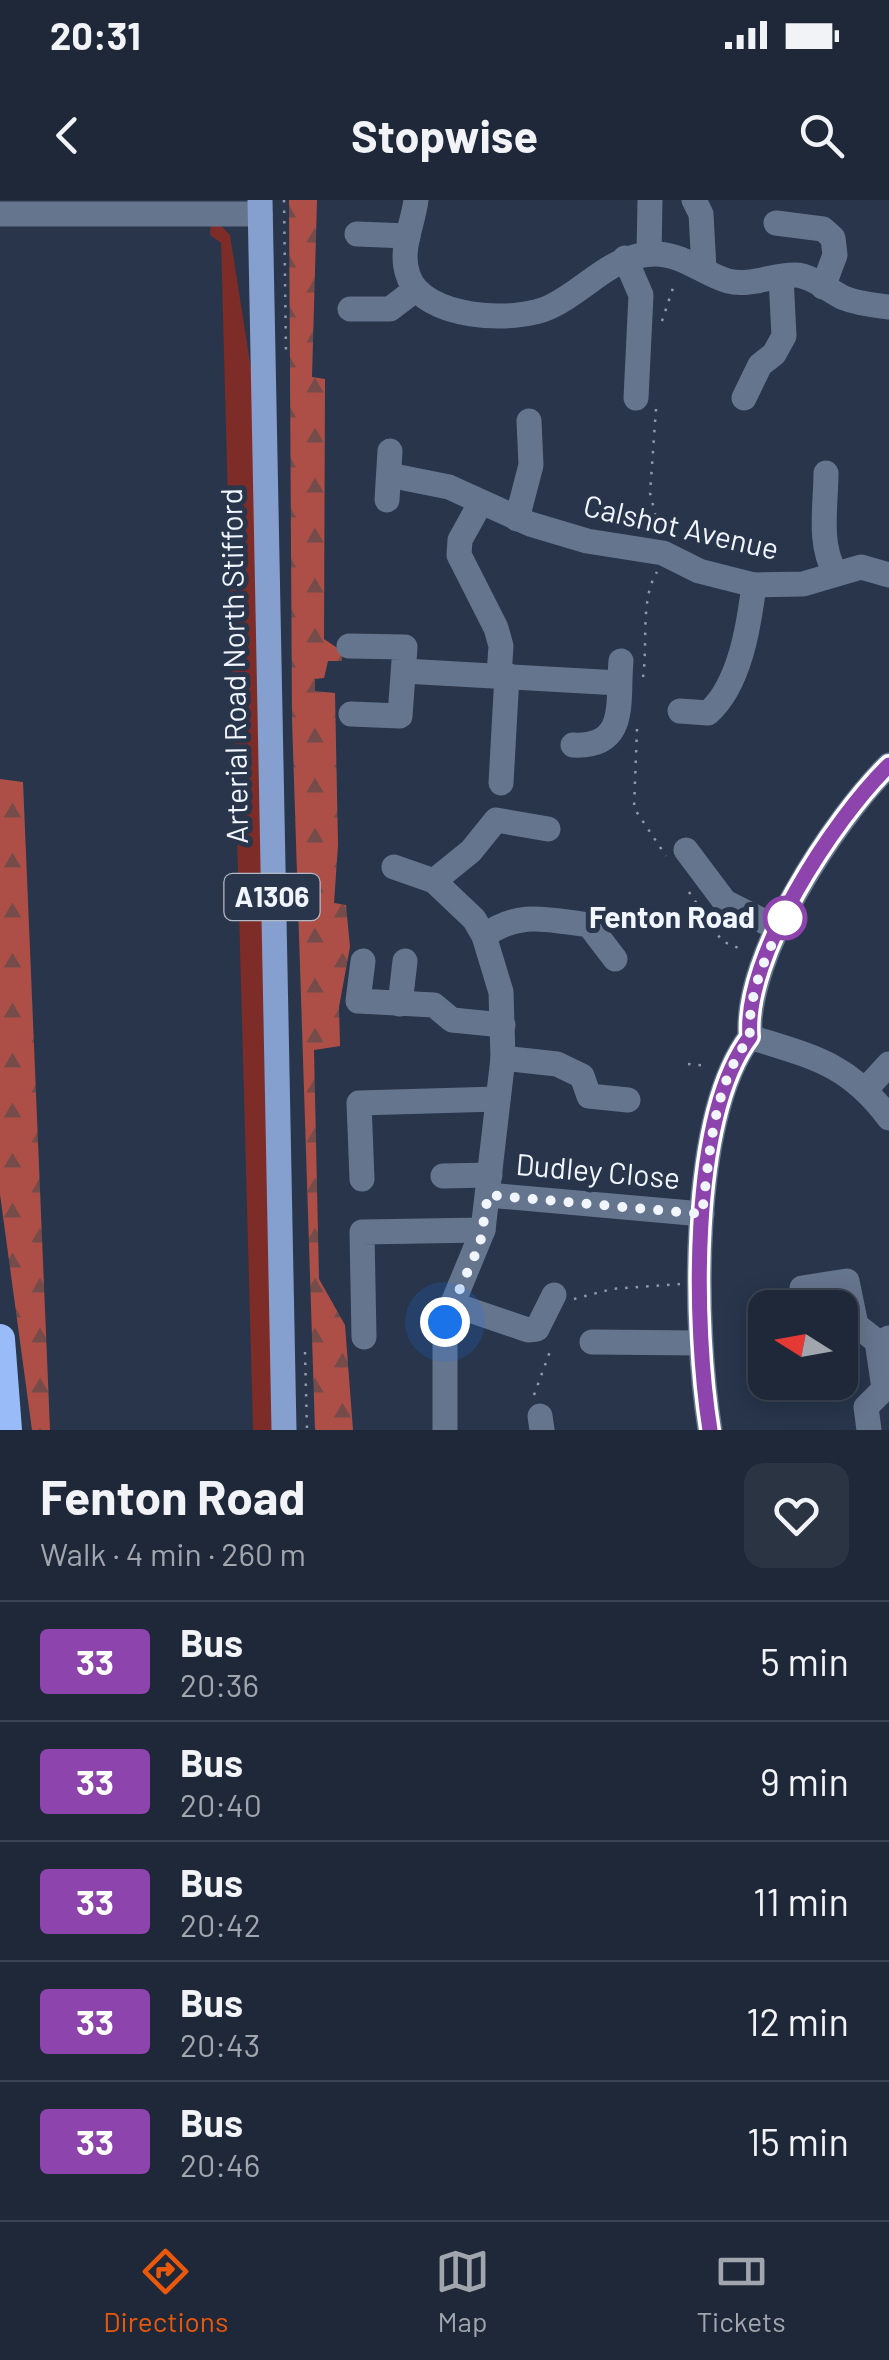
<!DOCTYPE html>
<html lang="en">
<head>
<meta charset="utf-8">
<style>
	:root { --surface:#1e2838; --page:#2b3443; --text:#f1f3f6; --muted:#a1a6ae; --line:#3c4453; --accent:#ea580c }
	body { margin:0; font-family:Barlow,sans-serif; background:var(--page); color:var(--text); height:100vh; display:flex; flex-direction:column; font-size:38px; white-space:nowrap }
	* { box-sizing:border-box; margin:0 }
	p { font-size:32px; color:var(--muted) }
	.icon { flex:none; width:55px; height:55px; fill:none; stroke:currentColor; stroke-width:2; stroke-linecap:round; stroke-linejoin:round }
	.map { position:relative; height:1230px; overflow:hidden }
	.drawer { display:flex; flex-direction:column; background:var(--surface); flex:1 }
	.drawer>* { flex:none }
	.badge { padding:0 20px; border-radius:8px; font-size:35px; line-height:65px }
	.needle { width:65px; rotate:281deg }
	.controls { position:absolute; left:748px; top:1090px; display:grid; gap:20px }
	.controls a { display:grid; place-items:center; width:110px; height:110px; border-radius:20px; background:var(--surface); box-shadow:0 5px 25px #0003,0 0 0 2px var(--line); font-size:50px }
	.you { position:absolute; width:50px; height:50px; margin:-25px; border:8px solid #fff; border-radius:50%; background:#1a73e8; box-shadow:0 0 0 15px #1a73e833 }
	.map>.badge { position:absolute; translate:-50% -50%; box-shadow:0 0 0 5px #fff }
	.round { display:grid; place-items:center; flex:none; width:105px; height:105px; border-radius:20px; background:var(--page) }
	.summary { display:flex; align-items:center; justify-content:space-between; height:170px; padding:0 40px }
	h1 { font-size:48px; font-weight:700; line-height:75px }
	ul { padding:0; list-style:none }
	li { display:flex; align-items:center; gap:30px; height:120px; padding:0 40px; border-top:2px solid var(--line) }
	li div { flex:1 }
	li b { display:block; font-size:38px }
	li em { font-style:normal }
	li .badge { min-width:110px; font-weight:700; text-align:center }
	.status { display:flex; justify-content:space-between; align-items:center; height:70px; padding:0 50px; background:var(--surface); direction:ltr }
	.status svg { height:28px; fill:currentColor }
	header { display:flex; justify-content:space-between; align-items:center; height:130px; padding:0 40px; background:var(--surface); font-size:45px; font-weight:700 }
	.menu { display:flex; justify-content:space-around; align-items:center; height:140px; border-top:2px solid var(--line); background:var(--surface); font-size:28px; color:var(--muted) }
	.menu a { display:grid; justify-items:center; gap:5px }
	.menu .current { color:var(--accent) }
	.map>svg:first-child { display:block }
	.grass { fill:#7d2c28 }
	.forest { fill:url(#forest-firs) }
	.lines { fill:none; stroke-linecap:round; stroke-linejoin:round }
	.path { stroke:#919aa9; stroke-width:2.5; stroke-dasharray:2.5 8; stroke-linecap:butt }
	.minor { stroke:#66758e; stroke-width:25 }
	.major { stroke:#85a0ce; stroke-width:25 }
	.highway { stroke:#99bcf9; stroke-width:30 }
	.line-casing { stroke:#fff; stroke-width:22 }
	.line { stroke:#8e44ad; stroke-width:15 }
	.walk { stroke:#f0f5fe; stroke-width:10; stroke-dasharray:0 18 }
	.stop-dot { fill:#fff; stroke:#8e44ad; stroke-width:5 }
	.labels { text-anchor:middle; stroke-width:10; stroke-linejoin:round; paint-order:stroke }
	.shield { fill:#28354b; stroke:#b4bbc8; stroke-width:2.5 }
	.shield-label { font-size:28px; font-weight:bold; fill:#f0f5fe }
	.street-label { font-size:30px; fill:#f0f5fe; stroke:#28354b }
	.stop-label { font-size:30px; font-weight:bold; fill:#f0f5fe; stroke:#28354b; text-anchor:end }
</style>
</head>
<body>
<div class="status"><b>20:31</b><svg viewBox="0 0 49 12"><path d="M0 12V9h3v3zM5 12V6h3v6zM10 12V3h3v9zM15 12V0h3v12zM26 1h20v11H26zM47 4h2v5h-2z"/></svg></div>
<header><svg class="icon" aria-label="back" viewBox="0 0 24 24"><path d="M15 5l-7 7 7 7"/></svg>Stopwise<svg class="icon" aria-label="search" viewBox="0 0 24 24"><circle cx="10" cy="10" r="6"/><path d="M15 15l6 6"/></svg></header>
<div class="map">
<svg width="889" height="1230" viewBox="0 0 889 1230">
	<defs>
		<pattern id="forest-firs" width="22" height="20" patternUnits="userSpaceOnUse" patternTransform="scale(2.5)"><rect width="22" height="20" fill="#ae4f47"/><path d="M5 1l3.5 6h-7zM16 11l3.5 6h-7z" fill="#764c4a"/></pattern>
	</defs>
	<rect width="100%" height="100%" fill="#28354b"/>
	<path class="grass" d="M 211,15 L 230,35 L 252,175 L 272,1230 L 253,1230 L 221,43 L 210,35 Z"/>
	<g class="forest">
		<path d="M 289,0 L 317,0 L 312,177 L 325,179 L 324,439 L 342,451 L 342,461 L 328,461 L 324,478 L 315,479 L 315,491 L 335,493 L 338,645 L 334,703 L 346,705 L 350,747 L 339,807 L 340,846 L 314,850 L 319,1079 L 345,1125 L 353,1230 L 315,1230 L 292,519 Z"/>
		<path d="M 0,579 L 23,582 L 50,1230 L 32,1230 L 0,994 Z"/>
	</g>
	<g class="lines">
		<g class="path">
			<path d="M 284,0 L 286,154"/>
			<path d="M 662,121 L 675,82"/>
			<path d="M 656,209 L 650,293 L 657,321 L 670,333"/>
			<path d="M 643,477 C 648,444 640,399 657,372"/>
			<path d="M 637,529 L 634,608 L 666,656"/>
			<path d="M 689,692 L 722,741 L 743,750"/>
			<path d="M 688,864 L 707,866"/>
			<path d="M 574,1099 L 612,1089 L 680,1084"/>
			<path d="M 305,1152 L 307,1230"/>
			<path d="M 534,1195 L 552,1146"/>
		</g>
		<g class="minor">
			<path d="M 416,0 C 413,25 399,50 408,75 C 422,119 514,124 550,107 C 588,89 612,53 657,54 C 684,55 704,74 728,81 C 750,87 774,74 796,75 C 813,76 829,91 844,98 C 859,104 874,105 889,107"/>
			<path d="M 694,0 L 701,14 L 704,69"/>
			<path d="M 0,14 L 260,14"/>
			<path d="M 776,23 L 823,29 L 833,38 L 835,55 L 823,87"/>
			<path d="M 357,34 L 408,36"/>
			<path d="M 649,54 L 650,0"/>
			<path d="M 625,58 L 641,95 L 636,198"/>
			<path d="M 350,109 L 390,109 L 415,90"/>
			<path d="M 744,198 L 760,165 L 774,154 L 784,136 L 781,77"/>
			<path d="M 826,273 C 826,305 818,344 835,372"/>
			<path d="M 389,275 L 449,287 L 530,324 L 587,341 L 663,353 L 699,371 L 754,385 L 803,384 L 861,367 L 889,375"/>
			<path d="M 387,300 L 390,251"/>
			<path d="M 481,302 L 460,340 L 459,355 L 496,428 L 501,446 L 499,475"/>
			<path d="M 517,319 L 531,265 L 529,221"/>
			<path d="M 349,446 L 405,447 L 400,516 L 351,514"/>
			<path d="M 404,471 L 619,483"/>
			<path d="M 680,511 L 708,513 C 740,485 749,425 754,385"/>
			<path d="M 573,545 C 629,548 617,501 621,461"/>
			<path d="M 501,583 L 507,475"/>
			<path d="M 686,650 L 725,702 L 779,729"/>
			<path d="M 394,667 L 434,681 L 474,719 L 484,736 L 501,792 L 503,858 L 483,1030 L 445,1122 L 445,1230"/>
			<path d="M 434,681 L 471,651 L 496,620 L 548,629"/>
			<path d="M 484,736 C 519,710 548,720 589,725 L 615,759"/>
			<path d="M 363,761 L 358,801 L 434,805 L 452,820 L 503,825"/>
			<path d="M 400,804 L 405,761"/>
			<path d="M 750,837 C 813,857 848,863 889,918"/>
			<path d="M 503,858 L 557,864 L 582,876 L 589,896 L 628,900"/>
			<path d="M 866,889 L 889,864"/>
			<path d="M 443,976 L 490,975"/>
			<path d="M 362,979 L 359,903 L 498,899"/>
			<path d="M 488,995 L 702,1014"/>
			<path d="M 802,1088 L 847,1081 L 856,1125 L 879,1143"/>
			<path d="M 452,1104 L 528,1130 L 537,1129 L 554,1095"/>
			<path d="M 364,1137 L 362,1032 L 483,1030"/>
			<path d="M 889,1138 L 879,1143 L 878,1148 L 883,1182 L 889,1186"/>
			<path d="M 592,1142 L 699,1143"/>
			<path d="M 540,1216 L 542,1230"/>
			<path d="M 710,1230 C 694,1131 688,919 750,837 C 744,756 833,621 889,565"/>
			<path d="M 869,1230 L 866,1207 L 887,1186"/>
		</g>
		<path class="major" d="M 260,0 L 284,1230"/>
		<path class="highway" d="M 0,1139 L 7,1230"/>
	</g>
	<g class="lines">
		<g class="line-casing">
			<path id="line" d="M 710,1230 C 694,1131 688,918 750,837 C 743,757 833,620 889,565"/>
		</g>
		<use href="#line" class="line"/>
		<path class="walk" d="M 445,1122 L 480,1044 L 488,995 L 702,1014 C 710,954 712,887 750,837 C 747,796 766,754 785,718"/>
	</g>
	<circle class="stop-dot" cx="785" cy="718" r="20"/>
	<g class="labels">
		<rect class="shield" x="224.5" y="674" width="95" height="46" rx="8"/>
		<g class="shield-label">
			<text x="272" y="707">A1306</text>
		</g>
		<g class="street-label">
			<text transform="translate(681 328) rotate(13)" y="10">Calshot Avenue</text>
			<text transform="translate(235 466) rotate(-91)" y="10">Arterial Road North Stifford</text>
			<text transform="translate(598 972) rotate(5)" y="10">Dudley Close</text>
		</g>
		<g class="stop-label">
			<text x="755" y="728">Fenton Road</text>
		</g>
	</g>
</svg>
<div class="controls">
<a><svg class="needle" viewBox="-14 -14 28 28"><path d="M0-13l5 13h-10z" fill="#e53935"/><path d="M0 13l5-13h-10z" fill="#a1a6ae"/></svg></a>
</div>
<div class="you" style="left:445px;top:1122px"></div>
</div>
<section class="drawer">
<div class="summary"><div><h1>Fenton Road</h1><p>Walk · 4 min · 260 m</p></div><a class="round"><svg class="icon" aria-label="heart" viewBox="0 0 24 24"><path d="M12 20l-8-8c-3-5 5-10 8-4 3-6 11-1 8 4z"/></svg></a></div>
<ul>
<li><span class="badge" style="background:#8e44ad;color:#fff">33</span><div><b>Bus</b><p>20:36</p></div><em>5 min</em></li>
<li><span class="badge" style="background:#8e44ad;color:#fff">33</span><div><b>Bus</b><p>20:40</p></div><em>9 min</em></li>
<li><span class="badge" style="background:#8e44ad;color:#fff">33</span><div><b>Bus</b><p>20:42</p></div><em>11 min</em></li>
<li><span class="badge" style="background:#8e44ad;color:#fff">33</span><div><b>Bus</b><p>20:43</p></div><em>12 min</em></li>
<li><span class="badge" style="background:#8e44ad;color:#fff">33</span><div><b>Bus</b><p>20:46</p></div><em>15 min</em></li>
</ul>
</section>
<nav class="menu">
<a class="current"><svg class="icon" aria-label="directions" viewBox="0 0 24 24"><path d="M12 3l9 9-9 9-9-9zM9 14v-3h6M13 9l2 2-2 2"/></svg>Directions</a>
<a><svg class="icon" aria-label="map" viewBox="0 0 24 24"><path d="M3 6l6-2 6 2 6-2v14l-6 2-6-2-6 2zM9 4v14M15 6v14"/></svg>Map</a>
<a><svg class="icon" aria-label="tickets" viewBox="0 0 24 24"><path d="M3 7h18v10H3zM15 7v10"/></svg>Tickets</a>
</nav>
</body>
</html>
